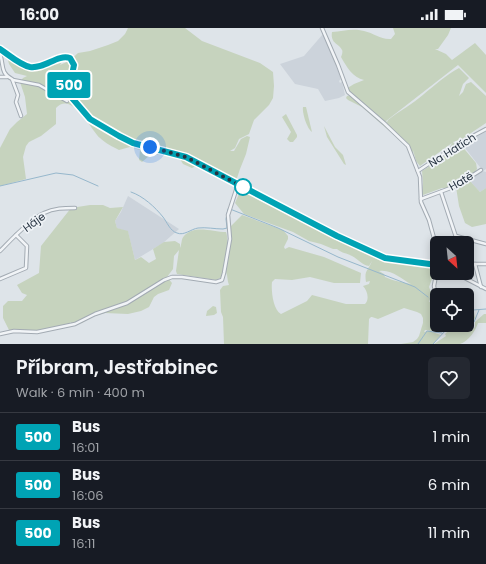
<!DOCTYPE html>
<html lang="en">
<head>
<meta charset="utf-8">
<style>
	:root { --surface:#171b24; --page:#242831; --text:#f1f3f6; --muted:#9ea1a6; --line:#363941 }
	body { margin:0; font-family:Poppins,sans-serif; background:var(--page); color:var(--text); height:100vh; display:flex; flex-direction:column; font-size:15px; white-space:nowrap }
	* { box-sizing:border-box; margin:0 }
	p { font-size:13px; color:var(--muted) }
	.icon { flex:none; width:22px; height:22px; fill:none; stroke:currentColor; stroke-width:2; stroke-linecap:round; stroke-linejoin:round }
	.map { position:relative; height:316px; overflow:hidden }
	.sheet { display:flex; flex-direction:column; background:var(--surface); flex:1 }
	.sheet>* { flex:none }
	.badge { padding:0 8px; border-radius:3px; font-size:14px; line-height:26px }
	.needle { width:26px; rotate:153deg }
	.tools { position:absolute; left:430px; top:208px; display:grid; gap:8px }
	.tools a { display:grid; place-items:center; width:44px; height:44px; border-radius:6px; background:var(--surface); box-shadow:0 2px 10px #0003; font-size:20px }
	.you { position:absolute; width:20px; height:20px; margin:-10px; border:3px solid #fff; border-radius:50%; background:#1a73e8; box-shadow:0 0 0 6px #1a73e833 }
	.map>.badge { position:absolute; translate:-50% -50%; box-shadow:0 0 0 2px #fff }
	.round { display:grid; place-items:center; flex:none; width:42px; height:42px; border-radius:6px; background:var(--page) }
	.overview { display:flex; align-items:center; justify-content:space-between; height:68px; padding:0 16px }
	h1 { font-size:19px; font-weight:600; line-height:30px }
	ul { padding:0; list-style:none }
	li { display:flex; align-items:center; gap:12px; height:48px; padding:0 16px; border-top:1px solid var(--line) }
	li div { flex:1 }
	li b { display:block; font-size:15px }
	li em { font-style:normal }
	li .badge { min-width:44px; font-weight:700; text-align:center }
	.status { display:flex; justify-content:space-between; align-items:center; height:28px; padding:0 20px; background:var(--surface); direction:ltr }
	.status svg { height:11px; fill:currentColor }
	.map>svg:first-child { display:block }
	.built { fill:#ccd3db }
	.green { fill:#c6d3be; fill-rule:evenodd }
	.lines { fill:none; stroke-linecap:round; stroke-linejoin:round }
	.stream { stroke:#96b7cc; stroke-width:1 }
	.minor-casing { stroke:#a3abb3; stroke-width:4.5 }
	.minor { stroke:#f1f4f7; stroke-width:2.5 }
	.line-casing { stroke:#fff; stroke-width:9 }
	.line { stroke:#00a3b4; stroke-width:6 }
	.walk { stroke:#263341; stroke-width:4; stroke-dasharray:0 7.2 }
	.stop-dot { fill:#fff; stroke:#00a3b4; stroke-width:2 }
	.labels { text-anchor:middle; stroke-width:3.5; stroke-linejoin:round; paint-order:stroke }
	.street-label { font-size:11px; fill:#263341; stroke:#eef2f6 }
</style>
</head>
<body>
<div class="status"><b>16:00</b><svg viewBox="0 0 49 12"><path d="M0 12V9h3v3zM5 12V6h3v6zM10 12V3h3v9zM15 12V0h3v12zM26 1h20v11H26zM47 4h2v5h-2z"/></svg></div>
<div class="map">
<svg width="486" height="316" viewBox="0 0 486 316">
	<rect width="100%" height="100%" fill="#dee4e9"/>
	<g class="built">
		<path d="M 323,6 L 336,36 L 341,51 L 339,53 L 340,55 L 342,54 L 345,67 L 339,70 L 325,73 L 318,61 L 295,56 L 280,36 L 304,28 Z"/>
		<path d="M 486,103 L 486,141 L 483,143 L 486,144 L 486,160 L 480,164 L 469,152 L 483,143 L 462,116 Z"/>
		<path d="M 128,168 L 179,201 L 163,215 L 135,232 L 128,204 L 117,200 L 115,193 L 121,184 Z"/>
	</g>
	<g class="green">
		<path d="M 128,0 L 185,0 L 202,13 L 260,35 L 273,44 L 274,58 L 273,70 L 269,77 L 254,92 L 249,106 L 239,111 L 235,120 L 230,123 L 234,123 L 241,111 L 247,108 L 250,109 L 246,126 L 240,141 L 236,153 L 202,135 L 192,140 L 183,136 L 180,131 L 172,128 L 161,126 L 149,128 L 142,134 L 139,132 L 140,122 L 130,119 L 119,122 C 113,119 105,115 100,110 C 91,102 72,62 56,80 L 56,96 L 41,108 L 29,114 L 26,118 L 23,129 L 26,151 L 0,158 L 0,120 L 10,101 L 17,94 L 27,86 L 25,69 L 20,54 L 23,50 L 27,48 L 15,45 L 9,36 L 7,28 L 27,41 L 35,42 L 41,41 L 63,32 L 60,37 L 69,33 L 78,25 L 90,23 L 108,17 L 118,13 L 125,6 Z"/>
		<path d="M 393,0 L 451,0 L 448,7 L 438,21 L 435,21 L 446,26 L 452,32 L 475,15 L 486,27 L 486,65 L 458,37 L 386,93 L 387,94 L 388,92 C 399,83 413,76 424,66 C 435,57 446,47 459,40 L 469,50 L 463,56 L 459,68 L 463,64 L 466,56 L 471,54 L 486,68 L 486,95 L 462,111 L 453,114 L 457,119 L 461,117 L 476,135 L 477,141 L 475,144 L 461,153 L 447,160 L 442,160 L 423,167 L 422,165 L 423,155 L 422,143 L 442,130 L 437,128 L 449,121 L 452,115 L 420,138 L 416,133 L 413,122 L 414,134 L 413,135 L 406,117 L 402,114 L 362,79 L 348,72 L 346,70 L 347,68 L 350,67 L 346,61 L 354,56 L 364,52 C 353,50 346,38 341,29 C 342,27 343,23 342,22 C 340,16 330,16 332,4 C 343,3 353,0 364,3 C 374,5 381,12 391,11 L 395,6 Z"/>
		<path d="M 303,79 L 306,79 L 312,104 C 307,101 302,85 303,79 Z"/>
		<path d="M 286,86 L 297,107 L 297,109 L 293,114 L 290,114 L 287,111 L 291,104 L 282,89 Z"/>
		<path d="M 324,98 L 335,119 L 343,127 L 346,137 L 344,136 L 327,109 Z"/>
		<path d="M 469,152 L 480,164 L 486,160 L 486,196 L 472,199 L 465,195 L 459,178 L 456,159 Z"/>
		<path d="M 241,161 L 255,166 L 288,185 L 373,227 L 378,227 L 378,230 L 380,229 L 398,234 L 437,238 L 429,259 L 432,267 L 429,274 L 432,273 L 437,274 L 437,297 L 455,297 L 442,304 L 425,302 L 424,304 L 429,303 L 441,307 L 433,316 L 401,316 L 413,314 L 417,311 L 419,308 L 423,295 L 423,290 L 421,286 L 417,284 L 404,280 L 378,291 L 372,289 L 371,289 L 369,291 L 368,316 L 224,316 L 223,289 L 221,284 L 220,262 L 223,258 L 229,257 C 227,253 228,248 226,244 L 231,213 L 231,198 L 242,187 L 283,202 L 288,208 L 288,211 L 284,219 L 285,221 L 289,219 L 324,229 L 361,245 L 360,255 L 334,255 L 310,249 L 292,252 L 275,251 L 272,254 C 271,262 273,282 281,286 L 307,273 L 312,267 L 346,276 L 365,276 C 370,271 367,262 363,258 L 369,256 L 370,253 L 366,254 C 364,242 368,243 372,233 L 369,238 C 362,237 358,231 352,228 C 347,225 341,225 337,221 L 333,221 L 321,216 L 309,213 L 293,204 L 252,189 L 244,186 L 235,175 ZM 379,243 C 392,241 401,251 411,256 C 402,254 393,253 385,249 L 384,246 Z"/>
		<path d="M 90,177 L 103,177 L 110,180 L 123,179 L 115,193 L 117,200 L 128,203 L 135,232 L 141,229 L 149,235 L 156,231 L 153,221 L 164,214 L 175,213 L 180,216 L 180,220 C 182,216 181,211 184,208 C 194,196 213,204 226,204 C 230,214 225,238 222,249 L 216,252 L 177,246 L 176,243 L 179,222 L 174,228 L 173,241 L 167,249 L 172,255 L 169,262 L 158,266 L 154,269 L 149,279 L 141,283 L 128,286 L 105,285 L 91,289 L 82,295 L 71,296 L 71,294 L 69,296 L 38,303 L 9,302 L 3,290 L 3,278 L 8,273 L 22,273 L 27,267 L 22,265 L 17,257 L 39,245 L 41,218 L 71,180 Z"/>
		<path d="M 213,278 L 216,279 L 217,285 L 214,287 L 206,288 L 207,283 Z"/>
		<path d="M 467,281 L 474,284 L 475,290 L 472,294 L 467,295 Z"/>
		<path d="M 484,286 L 486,286 L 486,295 L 478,295 C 476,302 468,314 460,316 C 454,316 441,316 434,316 L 446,308 L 445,306 L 448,303 L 459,301 L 465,297 L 468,297 L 472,302 L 475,299 L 475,294 Z"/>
	</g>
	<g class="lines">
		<g class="stream">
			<path d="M 0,158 L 56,145 L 73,147 L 98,158"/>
			<path d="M 131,164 C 143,168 155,179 163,189 C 167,194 170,203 177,205 C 184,208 191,201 198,200 C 206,199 215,201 223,201 L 227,200 L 226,191 L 228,181"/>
			<path d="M 230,181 L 278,200 L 338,229 L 415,259 L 428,269"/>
			<path d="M 430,271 L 437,274"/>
			<path d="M 467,281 L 473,282 L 486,281"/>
			<path d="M 467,295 L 474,294 L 479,282"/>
			<path d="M 418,316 L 427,303 L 442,305"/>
			<path d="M 433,316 L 446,302 L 461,299 L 462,297"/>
		</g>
		<g class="minor-casing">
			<g id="minor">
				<path d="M 322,0 L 338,37 L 348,64 L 384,95 L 408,118 L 420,149 L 421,174 L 429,192 L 437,221"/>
				<path d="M 0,21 C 9,27 19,37 30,39 C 44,42 60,25 72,31 L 74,37 L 69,61 L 72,70 L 90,91 L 119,108 L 133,115 L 186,129 L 337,208 L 385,230 L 397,233 L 437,237"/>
				<path d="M 0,26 C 4,37 0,45 12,51 L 18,67 L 16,74 L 21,88"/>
				<path d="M 0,49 L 7,49"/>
				<path d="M 13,52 L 39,57 L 67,73"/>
				<path d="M 418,143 L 460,115 L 486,101"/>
				<path d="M 441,164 L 458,215"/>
				<path d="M 421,171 L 456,158 L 481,142"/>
				<path d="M 456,208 L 486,216"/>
				<path d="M 0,223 C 10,213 31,190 44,185 C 54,180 64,180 75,180"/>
				<path d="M 467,236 L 486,236"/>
				<path d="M 475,236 L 481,259"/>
				<path d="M 455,245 L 486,261"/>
				<path d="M 0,251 L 26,240 L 27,218 L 16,207"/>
				<path d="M 435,264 L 434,258 L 437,241"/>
				<path d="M 0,306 L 14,303 L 37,304 L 75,296 L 95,286 L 127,275 L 164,252 L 172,249 L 182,249 L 216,254 L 222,252 L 224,245 L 230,211 L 228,187 L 238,156"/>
			</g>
		</g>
		<use href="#minor" class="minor"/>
	</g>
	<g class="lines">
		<g class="line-casing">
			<path id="line" d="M 0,21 C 9,27 20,37 30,39 C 45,41 57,26 70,30 L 74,37 L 69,61 L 72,70 L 90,91 L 119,108 L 133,115 L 186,129 L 337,208 L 385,230 L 437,237"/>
		</g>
		<use href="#line" class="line"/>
		<path class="walk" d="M 150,119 L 186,129 L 243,159"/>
	</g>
	<circle class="stop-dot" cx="243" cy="159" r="8"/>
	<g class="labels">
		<g class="street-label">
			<text transform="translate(452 122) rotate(-32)" y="4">Na Hatích</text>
			<text transform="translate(461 153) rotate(-30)" y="4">Hatě</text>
			<text transform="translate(34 194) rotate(-36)" y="4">Háje</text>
		</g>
	</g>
</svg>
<div class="tools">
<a><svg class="needle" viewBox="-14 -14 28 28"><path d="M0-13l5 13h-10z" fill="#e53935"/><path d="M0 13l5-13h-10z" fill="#9ea1a6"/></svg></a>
<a><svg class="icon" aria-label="locate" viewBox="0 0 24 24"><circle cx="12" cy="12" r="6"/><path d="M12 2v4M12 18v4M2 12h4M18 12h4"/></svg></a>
</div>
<div class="you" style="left:150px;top:119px"></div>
<b class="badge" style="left:69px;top:57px;background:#00a3b4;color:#fff">500</b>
</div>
<section class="sheet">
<div class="overview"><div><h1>Příbram, Jestřabinec</h1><p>Walk · 6 min · 400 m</p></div><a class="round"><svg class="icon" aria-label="heart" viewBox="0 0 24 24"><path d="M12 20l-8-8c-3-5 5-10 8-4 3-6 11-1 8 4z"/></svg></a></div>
<ul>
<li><span class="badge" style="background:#00a3b4;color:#fff">500</span><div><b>Bus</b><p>16:01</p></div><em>1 min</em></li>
<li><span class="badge" style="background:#00a3b4;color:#fff">500</span><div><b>Bus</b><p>16:06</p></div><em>6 min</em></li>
<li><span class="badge" style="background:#00a3b4;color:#fff">500</span><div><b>Bus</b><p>16:11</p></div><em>11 min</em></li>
</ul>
</section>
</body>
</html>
